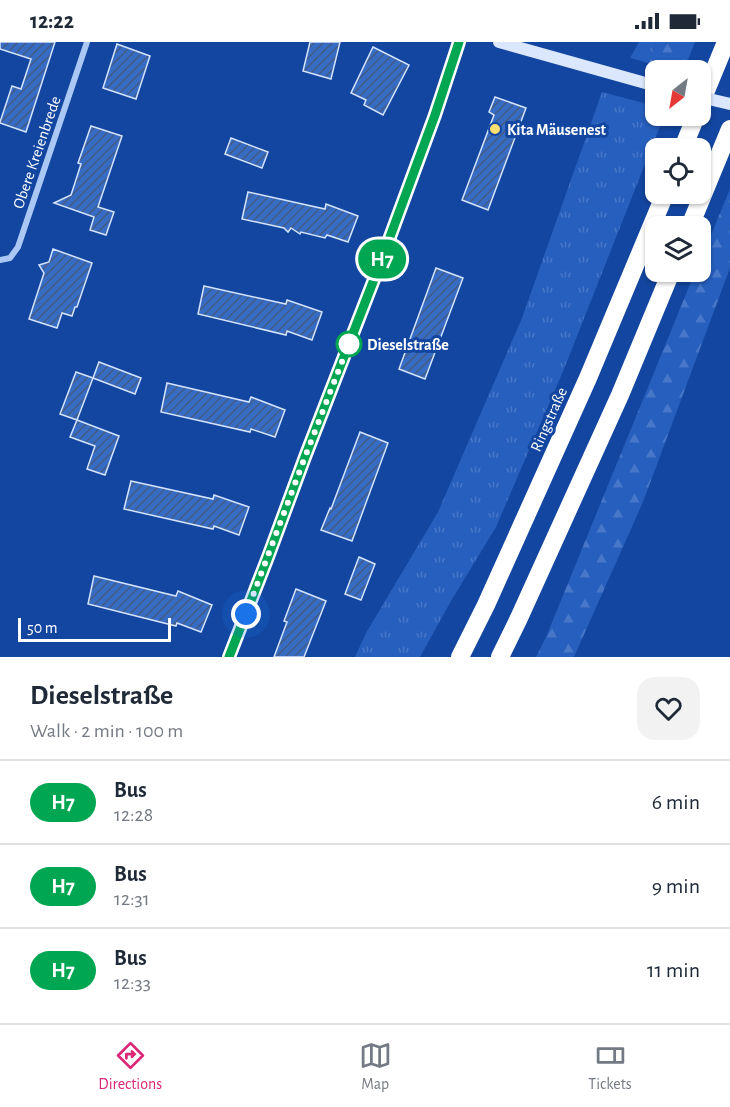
<!DOCTYPE html>
<html lang="en">
<head>
<meta charset="utf-8">
<style>
	:root { --surface:#fff; --page:#f2f2f3; --text:#1f2937; --muted:#747a83; --line:#e0e1e3; --accent:#db2777 }
	body { margin:0; font-family:"Alegreya Sans",sans-serif; background:var(--page); color:var(--text); height:100vh; display:flex; flex-direction:column; font-size:22px; white-space:nowrap }
	* { box-sizing:border-box; margin:0 }
	p { font-size:20px; color:var(--muted) }
	.icon { flex:none; width:33px; height:33px; fill:none; stroke:currentColor; stroke-width:2; stroke-linecap:round; stroke-linejoin:round }
	.map { position:relative; height:615px; overflow:hidden }
	.drawer { display:flex; flex-direction:column; background:var(--surface); flex:1 }
	.drawer>* { flex:none }
	.badge { padding:0 12px; border-radius:20px; font-size:21px; line-height:39px }
	.needle { width:39px; rotate:211deg }
	.fabs { position:absolute; left:645px; top:18px; display:grid; gap:12px }
	.fabs a { display:grid; place-items:center; width:66px; height:66px; border-radius:12px; background:var(--surface); box-shadow:0 2px 4px #0004; font-size:30px }
	.scale { position:absolute; left:18px; bottom:15px; width:153px; box-sizing:border-box; padding-left:6px; border:3px solid #fff; border-top:0; font-size:16px; line-height:21px; white-space:nowrap; color:#fff; -webkit-text-stroke:4px #1346a0; paint-order:stroke }
	.you { position:absolute; width:30px; height:30px; margin:-15px; border:4px solid #fff; border-radius:50%; background:#1a73e8; box-shadow:0 0 0 9px #1a73e833 }
	.map>.badge { position:absolute; translate:-50% -50%; box-shadow:0 0 0 3px #fff }
	.round { display:grid; place-items:center; flex:none; width:63px; height:63px; border-radius:18px; background:var(--page) }
	.summary { display:flex; align-items:center; justify-content:space-between; height:102px; padding:0 30px }
	h1 { font-size:28px; font-weight:600; line-height:45px }
	ul { padding:0; list-style:none }
	li { display:flex; align-items:center; gap:18px; height:84px; padding:0 30px; border-top:2px solid var(--line) }
	li div { flex:1 }
	li b { display:block; font-size:22px }
	li em { font-style:normal }
	li .badge { min-width:66px; font-weight:700; text-align:center }
	.status { display:flex; justify-content:space-between; align-items:center; height:42px; padding:0 30px; background:var(--surface); direction:ltr }
	.status svg { height:16px; fill:currentColor }
	.tab-bar { display:flex; justify-content:space-around; align-items:center; height:84px; border-top:2px solid var(--line); background:var(--surface); font-size:16px; color:var(--muted) }
	.tab-bar a { display:grid; justify-items:center; gap:3px }
	.tab-bar .selected { color:var(--accent) }
	.map>svg:first-child { display:block }
	.grass { fill:url(#grass-tufts) }
	.forest { fill:url(#forest-firs) }
	.building { fill:url(#building-hatch); stroke:#d4e4fe; stroke-width:1.5 }
	.lines { fill:none; stroke-linecap:round; stroke-linejoin:round }
	.street { stroke:#abc7f4; stroke-width:6 }
	.secondary { stroke:#dbe7fd; stroke-width:12 }
	.highway { stroke:#fff; stroke-width:18 }
	.secondary-bridge { stroke:#dbe7fd; stroke-width:12 }
	.line-casing { stroke:#fff; stroke-width:14 }
	.line { stroke:#00a651; stroke-width:9 }
	.walk { stroke:#fff; stroke-width:6; stroke-dasharray:0 10.8 }
	.poi-dot { fill:#ffe06e; stroke:#1346a0; stroke-width:2 }
	.stop-dot { fill:#fff; stroke:#00a651; stroke-width:3 }
	.labels { text-anchor:middle; stroke-width:6; stroke-linejoin:round; paint-order:stroke }
	.poi-label { font-size:16px; font-weight:bold; fill:#fff; stroke:#1346a0; text-anchor:start }
	.street-label { font-size:16px; fill:#fff; stroke:#1346a0 }
	.stop-label { font-size:16px; font-weight:bold; fill:#fff; stroke:#1346a0; text-anchor:start }
</style>
</head>
<body>
<div class="status"><b>12:22</b><svg viewBox="0 0 49 12"><path d="M0 12V9h3v3zM5 12V6h3v6zM10 12V3h3v9zM15 12V0h3v12zM26 1h20v11H26zM47 4h2v5h-2z"/></svg></div>
<div class="map">
<svg width="730" height="615" viewBox="0 0 730 615">
	<defs>
		<pattern id="grass-tufts" width="24" height="20" patternUnits="userSpaceOnUse" patternTransform="scale(1.5)"><rect width="24" height="20" fill="#265fbe"/><path d="M3 7l-1-3M5 7V3M7 7l1-3M15 17l-1-3M17 17v-4M19 17l1-3" fill="none" stroke="#4777c8"/></pattern>
		<pattern id="forest-firs" width="22" height="20" patternUnits="userSpaceOnUse" patternTransform="scale(1.5)"><rect width="22" height="20" fill="#265fbe"/><path d="M5 1l3.5 6h-7zM16 11l3.5 6h-7z" fill="#4777c8"/></pattern>
		<pattern id="building-hatch" width="6" height="6" patternUnits="userSpaceOnUse" patternTransform="scale(1.5)"><rect width="6" height="6" fill="#376cc4"/><path d="M-1 1l2-2M0 6l6-6M5 7l2-2" fill="none" stroke="#435a82"/></pattern>
	</defs>
	<rect width="100%" height="100%" fill="#1346a0"/>
	<g class="grass">
		<path d="M 639,0 L 657,0 L 648,21 L 630,16 Z"/>
		<path d="M 602,50 L 655,64 L 656,74 L 664,74 L 564,327 L 496,485 L 451,559 L 420,615 L 355,615 L 366,591 L 438,470 L 522,276 Z"/>
	</g>
	<g class="forest">
		<path d="M 657,0 L 695,0 L 684,28 L 678,28 L 648,21 Z"/>
		<path d="M 730,147 L 730,226 L 643,460 L 574,615 L 536,615 L 546,595 L 695,230 L 700,230 L 701,217 Z"/>
	</g>
	<g class="building">
		<path d="M 0,0 L 55,0 L 26,90 L 0,81 L 0,80 L 12,44 L 21,47 L 31,17 L 0,7 Z"/>
		<path d="M 310,0 L 340,0 L 331,37 L 303,29 Z"/>
		<path d="M 117,2 L 150,14 L 136,57 L 103,46 Z"/>
		<path d="M 373,5 L 409,23 L 383,73 L 364,63 L 366,58 L 351,51 Z"/>
		<path d="M 495,55 L 526,66 L 488,168 L 462,158 L 494,73 L 489,70 Z"/>
		<path d="M 91,84 L 122,94 L 98,165 L 114,170 L 106,193 L 90,188 L 94,175 L 54,161 L 71,153 L 81,122 L 78,121 Z"/>
		<path d="M 231,96 L 268,110 L 262,126 L 225,112 Z"/>
		<path d="M 248,150 L 325,167 L 326,162 L 358,174 L 348,200 L 327,193 L 325,196 L 301,190 L 300,192 L 291,186 L 288,190 L 284,186 L 242,177 Z"/>
		<path d="M 53,207 L 92,221 L 77,265 L 75,265 L 72,274 L 62,271 L 57,286 L 29,277 L 44,231 L 39,223 L 49,220 Z"/>
		<path d="M 436,226 L 463,236 L 425,337 L 399,327 Z"/>
		<path d="M 204,244 L 286,262 L 287,258 L 322,270 L 312,298 L 287,289 L 286,293 L 198,272 Z"/>
		<path d="M 99,320 L 141,336 L 135,352 L 93,336 Z"/>
		<path d="M 76,330 L 93,336 L 77,378 L 60,372 Z"/>
		<path d="M 167,341 L 249,360 L 251,355 L 285,368 L 275,395 L 251,387 L 250,390 L 161,370 Z"/>
		<path d="M 77,378 L 119,394 L 105,433 L 87,427 L 95,404 L 70,395 Z"/>
		<path d="M 360,390 L 388,401 L 352,499 L 321,488 L 330,466 L 331,467 Z"/>
		<path d="M 131,439 L 213,457 L 214,453 L 249,465 L 239,493 L 214,484 L 213,487 L 124,467 Z"/>
		<path d="M 359,515 L 375,522 L 361,558 L 345,552 Z"/>
		<path d="M 94,534 L 176,554 L 178,549 L 212,563 L 201,590 L 177,581 L 176,584 L 88,562 Z"/>
		<path d="M 296,547 L 326,559 L 304,615 L 274,615 L 287,580 L 284,579 Z"/>
	</g>
	<g class="lines">
		<g class="street">
			<path d="M 0,218 L 10,216 L 18,205 L 87,0"/>
			<path d="M 229,615 L 269,515 L 305,415 L 380,222 L 435,73 L 459,0"/>
		</g>
		<path class="secondary" d="M 499,0 L 656,44"/>
		<g class="highway">
			<path d="M 700,63 L 726,0"/>
			<path d="M 683,106 L 696,74"/>
			<path d="M 690,184 L 730,87"/>
			<path d="M 460,615 L 486,563 L 588,336 L 665,152"/>
			<path d="M 500,615 L 519,576 L 620,353 L 671,230"/>
		</g>
		<path class="secondary-bridge" d="M 700,55 L 730,62"/>
	</g>
	<g class="lines">
		<g class="line-casing">
			<path id="line" d="M 229,615 L 268,515 L 305,415 L 380,222 L 435,73 L 459,0"/>
		</g>
		<use href="#line" class="line"/>
		<path class="walk" d="M 246,572 L 305,415 L 350,299 L 349,302"/>
	</g>
	<circle class="poi-dot" cx="495" cy="87" r="6"/>
	<circle class="stop-dot" cx="349" cy="302" r="12"/>
	<g class="labels">
		<g class="poi-label">
			<text x="507" y="93">Kita Mäusenest</text>
		</g>
		<g class="street-label">
			<text transform="translate(36 110) rotate(-71)" y="6">Obere Kreienbrede</text>
			<text transform="translate(548 377) rotate(-66)" y="6">Ringstraße</text>
		</g>
		<g class="stop-label">
			<text x="367" y="308">Dieselstraße</text>
		</g>
	</g>
</svg>
<div class="fabs">
<a><svg class="needle" viewBox="-14 -14 28 28"><path d="M0-13l5 13h-10z" fill="#e53935"/><path d="M0 13l5-13h-10z" fill="#747a83"/></svg></a>
<a><svg class="icon" aria-label="locate" viewBox="0 0 24 24"><circle cx="12" cy="12" r="6"/><path d="M12 2v4M12 18v4M2 12h4M18 12h4"/></svg></a>
<a><svg class="icon" aria-label="layers" viewBox="0 0 24 24"><path d="M12 4l9 5-9 5-9-5zM3 14l9 5 9-5"/></svg></a>
</div>
<div class="scale">50 m</div>
<div class="you" style="left:246px;top:572px"></div>
<b class="badge" style="left:382px;top:217px;background:#00a651;color:#fff">H7</b>
</div>
<section class="drawer">
<div class="summary"><div><h1>Dieselstraße</h1><p>Walk · 2 min · 100 m</p></div><a class="round"><svg class="icon" aria-label="heart" viewBox="0 0 24 24"><path d="M12 20l-8-8c-3-5 5-10 8-4 3-6 11-1 8 4z"/></svg></a></div>
<ul>
<li><span class="badge" style="background:#00a651;color:#fff">H7</span><div><b>Bus</b><p>12:28</p></div><em>6 min</em></li>
<li><span class="badge" style="background:#00a651;color:#fff">H7</span><div><b>Bus</b><p>12:31</p></div><em>9 min</em></li>
<li><span class="badge" style="background:#00a651;color:#fff">H7</span><div><b>Bus</b><p>12:33</p></div><em>11 min</em></li>
</ul>
</section>
<nav class="tab-bar">
<a class="selected"><svg class="icon" aria-label="directions" viewBox="0 0 24 24"><path d="M12 3l9 9-9 9-9-9zM9 14v-3h6M13 9l2 2-2 2"/></svg>Directions</a>
<a><svg class="icon" aria-label="map" viewBox="0 0 24 24"><path d="M3 6l6-2 6 2 6-2v14l-6 2-6-2-6 2zM9 4v14M15 6v14"/></svg>Map</a>
<a><svg class="icon" aria-label="tickets" viewBox="0 0 24 24"><path d="M3 7h18v10H3zM15 7v10"/></svg>Tickets</a>
</nav>
</body>
</html>
